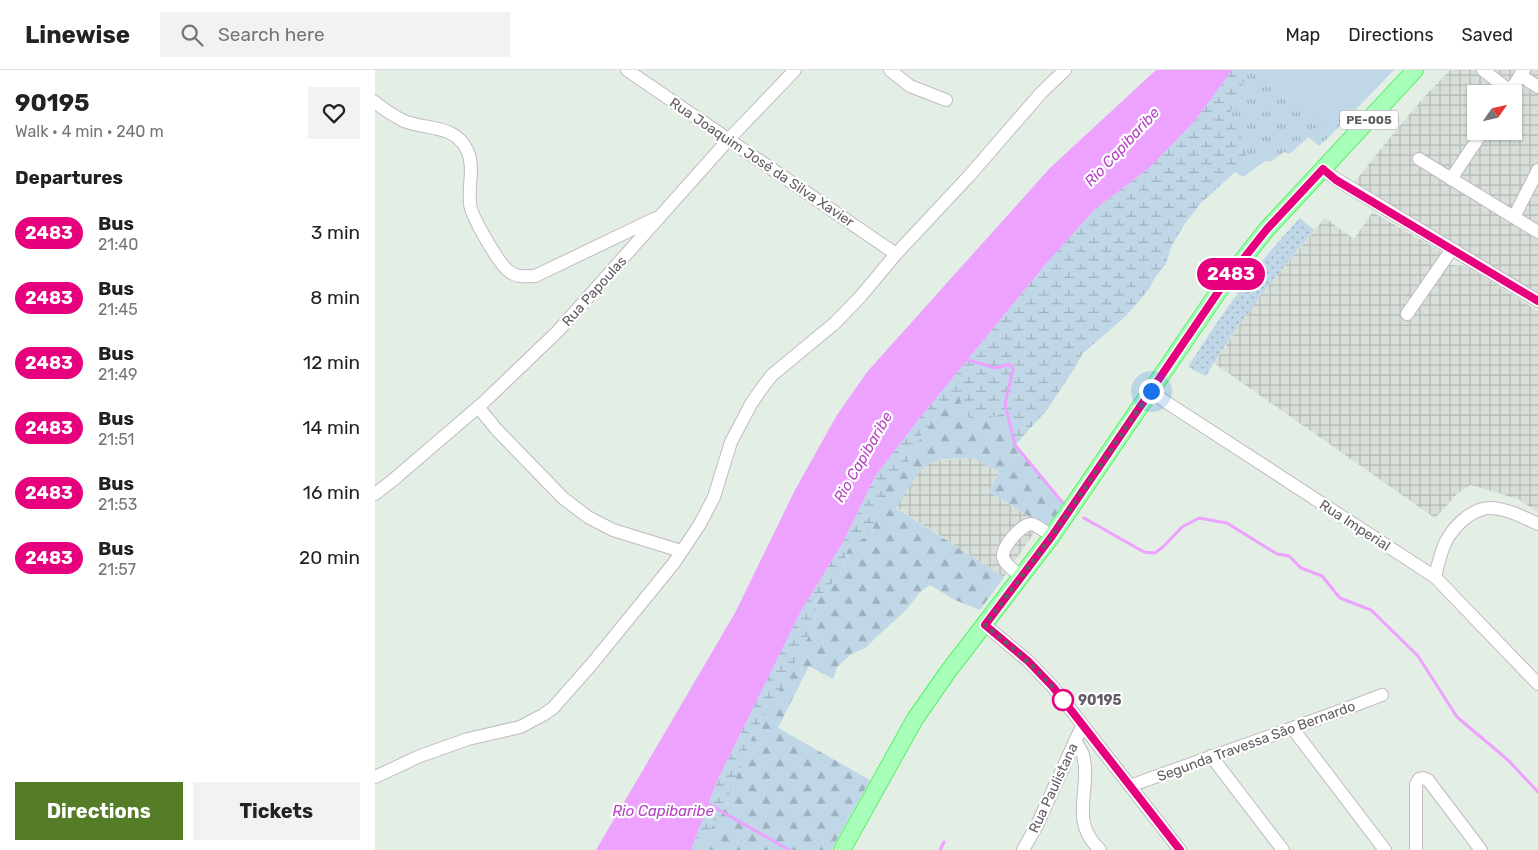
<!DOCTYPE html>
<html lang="en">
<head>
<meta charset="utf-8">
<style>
	:root { --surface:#fff; --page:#f2f2f2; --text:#222; --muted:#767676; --line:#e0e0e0; --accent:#557c27 }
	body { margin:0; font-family:Rubik,sans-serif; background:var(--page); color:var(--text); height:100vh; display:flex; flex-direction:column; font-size:19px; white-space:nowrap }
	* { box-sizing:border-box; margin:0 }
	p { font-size:16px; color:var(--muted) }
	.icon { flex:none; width:28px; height:28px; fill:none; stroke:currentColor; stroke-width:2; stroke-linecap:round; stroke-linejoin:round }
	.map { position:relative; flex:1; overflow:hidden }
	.sheet { display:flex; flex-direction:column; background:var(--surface); width:375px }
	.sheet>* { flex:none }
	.badge { padding:0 10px; border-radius:16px; font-size:18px; line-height:32px }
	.needle { width:32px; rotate:56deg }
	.fabs { position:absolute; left:1092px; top:15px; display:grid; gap:10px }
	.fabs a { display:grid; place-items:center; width:55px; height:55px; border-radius:0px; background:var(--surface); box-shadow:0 1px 4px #0004; font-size:25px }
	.you { position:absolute; width:25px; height:25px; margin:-12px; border:4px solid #fff; border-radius:50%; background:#1a73e8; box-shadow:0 0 0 8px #1a73e833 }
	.map>.badge { position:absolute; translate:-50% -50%; box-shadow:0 0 0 2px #fff }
	h2 { padding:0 15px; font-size:19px; line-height:45px }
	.round { display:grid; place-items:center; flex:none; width:52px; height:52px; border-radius:0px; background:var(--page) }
	.overview { display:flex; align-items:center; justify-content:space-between; height:85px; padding:0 15px }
	h1 { font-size:24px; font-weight:700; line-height:38px }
	.primary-button { display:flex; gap:10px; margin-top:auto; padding:10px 15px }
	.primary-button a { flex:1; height:58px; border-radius:0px; background:var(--accent); color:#fff; font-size:20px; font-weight:700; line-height:58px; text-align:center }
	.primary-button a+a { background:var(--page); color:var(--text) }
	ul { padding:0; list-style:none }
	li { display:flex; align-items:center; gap:15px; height:65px; padding:0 15px }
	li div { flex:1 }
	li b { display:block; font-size:19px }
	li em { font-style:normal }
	li .badge { min-width:55px; font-weight:700; text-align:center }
	header { display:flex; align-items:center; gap:30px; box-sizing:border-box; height:70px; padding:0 25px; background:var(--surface); border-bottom:1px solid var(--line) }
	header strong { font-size:24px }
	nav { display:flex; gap:28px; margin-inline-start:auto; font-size:18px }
	.search { width:350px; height:45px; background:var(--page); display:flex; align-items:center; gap:12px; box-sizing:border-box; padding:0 18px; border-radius:0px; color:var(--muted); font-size:19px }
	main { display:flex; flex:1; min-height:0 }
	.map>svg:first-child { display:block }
	.industrial { fill:url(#industrial-grid); fill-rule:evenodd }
	.grass { fill:url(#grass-tufts) }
	.forest { fill:url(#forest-firs) }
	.wetland { fill:url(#wetland-marsh) }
	.park { fill:url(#park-dots) }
	.garden { fill:#bfd7e6 }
	.water { fill:#eda2ff }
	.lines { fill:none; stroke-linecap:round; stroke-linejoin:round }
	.stream { stroke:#eda2ff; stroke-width:3 }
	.minor-casing { stroke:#c1bac2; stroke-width:14 }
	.major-casing { stroke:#58f167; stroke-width:18 }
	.minor { stroke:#fff; stroke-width:12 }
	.major { stroke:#a7ffba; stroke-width:16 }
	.line-casing { stroke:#fff; stroke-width:11 }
	.line { stroke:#e6007e; stroke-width:8 }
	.walk { stroke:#635b64; stroke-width:5; stroke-dasharray:0 9 }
	.stop-dot { fill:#fff; stroke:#e6007e; stroke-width:2.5 }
	.labels { text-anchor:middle; stroke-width:4.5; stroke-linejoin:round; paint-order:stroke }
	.shield { fill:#fff; stroke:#928c92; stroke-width:1 }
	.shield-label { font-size:12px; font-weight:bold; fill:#635b64 }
	.street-label { font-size:14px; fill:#635b64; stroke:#fff }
	.stop-label { font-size:14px; font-weight:bold; fill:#635b64; stroke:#fff; text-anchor:start }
	.water-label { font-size:15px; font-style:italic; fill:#b544c3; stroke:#fff }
</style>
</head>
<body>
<header>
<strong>Linewise</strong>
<div class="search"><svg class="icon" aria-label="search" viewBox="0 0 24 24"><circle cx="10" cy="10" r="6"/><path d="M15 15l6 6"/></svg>Search here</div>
<nav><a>Map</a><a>Directions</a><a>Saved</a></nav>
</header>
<main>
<section class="sheet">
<div class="overview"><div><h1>90195</h1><p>Walk · 4 min · 240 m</p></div><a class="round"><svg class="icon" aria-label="heart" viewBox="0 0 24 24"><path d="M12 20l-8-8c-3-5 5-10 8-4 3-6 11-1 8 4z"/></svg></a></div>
<h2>Departures</h2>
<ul>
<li><span class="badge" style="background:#e6007e;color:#fff">2483</span><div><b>Bus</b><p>21:40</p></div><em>3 min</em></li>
<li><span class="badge" style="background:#e6007e;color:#fff">2483</span><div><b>Bus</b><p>21:45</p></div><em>8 min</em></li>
<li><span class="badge" style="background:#e6007e;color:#fff">2483</span><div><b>Bus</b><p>21:49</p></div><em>12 min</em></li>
<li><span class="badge" style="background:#e6007e;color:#fff">2483</span><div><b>Bus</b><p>21:51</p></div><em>14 min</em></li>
<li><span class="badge" style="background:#e6007e;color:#fff">2483</span><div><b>Bus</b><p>21:53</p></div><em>16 min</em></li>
<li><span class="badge" style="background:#e6007e;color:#fff">2483</span><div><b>Bus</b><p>21:57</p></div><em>20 min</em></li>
</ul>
<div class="primary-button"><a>Directions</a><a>Tickets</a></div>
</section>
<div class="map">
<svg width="1163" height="780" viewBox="0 0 1163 780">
	<defs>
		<pattern id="industrial-grid" width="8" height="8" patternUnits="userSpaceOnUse" patternTransform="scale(1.25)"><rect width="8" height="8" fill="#d7dfd8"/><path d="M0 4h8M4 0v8" fill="none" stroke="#b2b8b3"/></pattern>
		<pattern id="grass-tufts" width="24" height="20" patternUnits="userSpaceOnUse" patternTransform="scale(1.25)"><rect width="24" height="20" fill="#bfd7e6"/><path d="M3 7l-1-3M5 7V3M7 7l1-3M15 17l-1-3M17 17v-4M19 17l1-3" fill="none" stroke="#9fb1be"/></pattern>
		<pattern id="forest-firs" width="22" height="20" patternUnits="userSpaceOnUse" patternTransform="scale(1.25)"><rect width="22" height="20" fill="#bfd7e6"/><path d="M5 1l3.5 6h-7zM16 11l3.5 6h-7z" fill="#9fb1be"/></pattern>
		<pattern id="wetland-marsh" width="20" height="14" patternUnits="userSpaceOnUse" patternTransform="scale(1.25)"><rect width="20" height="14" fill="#bfd7e6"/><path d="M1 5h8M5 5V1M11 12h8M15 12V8" fill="none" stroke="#9fb1be"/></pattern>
		<pattern id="park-dots" width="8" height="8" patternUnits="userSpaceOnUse" patternTransform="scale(1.25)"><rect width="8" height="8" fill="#bfd7e6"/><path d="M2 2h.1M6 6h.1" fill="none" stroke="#9fb1be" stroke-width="1.8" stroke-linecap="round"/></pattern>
	</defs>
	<rect width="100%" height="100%" fill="#e3eee4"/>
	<g class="industrial">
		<path d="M 1075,0 L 1163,0 L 1163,228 L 979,113 L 1021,60 L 1051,25 ZM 1101,24 L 1139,24 L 1139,61 L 1101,61 Z"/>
		<path d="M 997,143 L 999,143 L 1065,181 L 1067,185 L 1062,194 L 1091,196 L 1163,241 L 1163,442 L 1143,429 L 1096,415 L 1083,423 L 1060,448 L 839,293 L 882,229 L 950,148 L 979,169 Z"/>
		<path d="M 598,388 L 625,402 L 613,421 L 665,454 L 629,507 L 521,437 L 544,401 L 553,394 L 567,390 Z"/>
	</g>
	<path class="grass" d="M 875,0 L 883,0 L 956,62 L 1009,0 L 1019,0 L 954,67 L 944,76 L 934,67 L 914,84 L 909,82 L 895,92 L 890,91 L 868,107 L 860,102 L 871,87 L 854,48 L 858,34 Z"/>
	<path class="forest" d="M 583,321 L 603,351 L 632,342 L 640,375 L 688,433 L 680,447 L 671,457 L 613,421 L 625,402 L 598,388 L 569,389 L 553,394 L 544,402 L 521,438 L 629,507 L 605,540 L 580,530 L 555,515 L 545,522 L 532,539 L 490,578 L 476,584 L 462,597 L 458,609 L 434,596 L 403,658 L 495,710 L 456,780 L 324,780 L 351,733 L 380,660 L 392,642 L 439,556 L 442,530 L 470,499 C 467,477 479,473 497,464 L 501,443 L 511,434 L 511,417 L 525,398 L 536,389 L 546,366 Z"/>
	<path class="wetland" d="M 857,0 L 875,0 L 858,34 L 854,48 L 873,77 L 871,87 L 860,102 L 826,133 L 809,155 L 796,177 L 791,194 L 781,206 L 774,219 L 751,246 L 707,284 L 701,296 L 672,340 L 640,375 L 632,343 L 603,351 L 589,345 L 583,321 L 546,366 L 536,389 L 525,398 L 511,417 L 511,434 L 501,443 L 497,464 C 480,473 467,477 470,499 L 442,530 L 439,556 L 392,643 L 380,660 L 351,733 L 324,780 L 316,780 L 342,711 L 426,541 L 467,474 L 501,405 L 544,349 L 670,195 L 720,139 L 773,99 L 819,52 Z"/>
	<path class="park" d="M 925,148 L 939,160 C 900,207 862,253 831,306 L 813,297 C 847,244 882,193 925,148 Z"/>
	<path class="garden" d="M 883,0 L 1009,0 L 956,63 Z"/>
	<path class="water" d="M 781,0 L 857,0 L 819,52 L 773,99 L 720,139 L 670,195 L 544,349 L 501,405 L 467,474 L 426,541 L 342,711 L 316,780 L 221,780 L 360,543 L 420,420 L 462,345 L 492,302 L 675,98 Z"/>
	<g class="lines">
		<g class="stream">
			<path d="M 589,289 L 621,298 L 634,294 L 638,299 L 630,334 L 640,375 L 688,433"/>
			<path d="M 709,448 L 769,482 L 780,483 L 789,476 L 807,457 L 824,448 L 852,453 L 902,484 L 914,486 L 926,498 L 947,506 L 965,528 L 996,540 L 1043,586 L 1082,647 L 1133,690 L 1163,722"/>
			<path d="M 330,732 L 414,780"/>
			<path d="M 565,780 L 569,772"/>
		</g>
		<g class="minor-casing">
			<g id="minor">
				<path d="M 252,0 L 521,184"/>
				<path d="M 515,0 L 535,16 L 571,30"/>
				<path d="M 1108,0 L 1135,21 L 1133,24"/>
				<path d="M 1145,5 L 1163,17"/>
				<path d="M 1135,21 L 1149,0"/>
				<path d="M 0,32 C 8,39 19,46 29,51 C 51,60 80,54 92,80 C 100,96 93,116 95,133 C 95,145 125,196 135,202 C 143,208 151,206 160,206 L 281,148"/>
				<path d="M 1044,89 L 1163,162"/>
				<path d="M 948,99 L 961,109 L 1163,231"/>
				<path d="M 1076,109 L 1108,61"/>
				<path d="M 1139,147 L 1163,100"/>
				<path d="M 1032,244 L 1077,179"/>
				<path d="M 776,321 L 791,332 L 1060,507 L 1163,614"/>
				<path d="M 103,337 L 122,360 L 188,428 L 213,447 L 238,460 L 306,481"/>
				<path d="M 0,424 L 18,410 L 109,332 L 183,261 L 354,69 L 420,0"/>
				<path d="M 646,506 C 640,501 630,495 628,487 C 626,478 647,453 657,454 C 664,456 671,463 677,466"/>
				<path d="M 1060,507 C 1066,481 1070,463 1093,446 C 1100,442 1106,438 1114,438 C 1131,438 1148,447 1163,454"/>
				<path d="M 610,555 L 653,591 L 678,617 L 805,780"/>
				<path d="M 918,659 L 1010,780"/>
				<path d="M 700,671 C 703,676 706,680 708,685 C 717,720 693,750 725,780"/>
				<path d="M 836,686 L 908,780"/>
				<path d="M 0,707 L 45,686 L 93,669 L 145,657 L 168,645 L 178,638 L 216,595 L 299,493 L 325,454 L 339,427 L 356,372 L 376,334 L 387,318 L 397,305 L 460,253 L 486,226 L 521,184 L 594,106 L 666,23 L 690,0"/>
				<path d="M 755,716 C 839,685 924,657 1007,625"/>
				<path d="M 648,780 L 662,755 L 707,656"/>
				<path d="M 1041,780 L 1041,714 L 1044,709 L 1048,708 L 1053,710 L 1106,780"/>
			</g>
		</g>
		<g class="major-casing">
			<path id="major" d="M 467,780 L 540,649 L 572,603 L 677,466 L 850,212 L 892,159 L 1040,0"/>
		</g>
		<use href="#minor" class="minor"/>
		<use href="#major" class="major"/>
	</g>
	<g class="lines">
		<g class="line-casing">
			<path id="line" d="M 805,780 L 678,617 L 653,591 L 610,555 L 677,466 L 850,212 L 892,159 L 948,99 L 961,110 L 1163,231"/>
		</g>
		<use href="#line" class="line"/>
		<path class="walk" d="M 688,630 C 666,601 638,578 610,555 L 677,466 L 776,321"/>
	</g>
	<circle class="stop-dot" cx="688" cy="630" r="10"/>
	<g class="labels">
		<rect class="shield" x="965" y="40.5" width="58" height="19" rx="4"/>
		<g class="shield-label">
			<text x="994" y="54">PE-005</text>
		</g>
		<g class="street-label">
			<text transform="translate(387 92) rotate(34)" y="5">Rua Joaquim José da Silva Xavier</text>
			<text transform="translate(219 221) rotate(-48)" y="5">Rua Papoulas</text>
			<text transform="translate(980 455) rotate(33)" y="5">Rua Imperial</text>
			<text transform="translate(881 671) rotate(-20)" y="5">Segunda Travessa São Bernardo</text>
			<text transform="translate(678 718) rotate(-65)" y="5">Rua Paulistana</text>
		</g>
		<g class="stop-label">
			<text x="703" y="635">90195</text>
		</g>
		<g class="water-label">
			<text transform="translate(747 77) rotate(-47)" y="5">Rio Capibaribe</text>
			<text transform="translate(488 387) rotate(-60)" y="5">Rio Capibaribe</text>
			<text x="288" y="746">Rio Capibaribe</text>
		</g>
	</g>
</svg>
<div class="fabs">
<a><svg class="needle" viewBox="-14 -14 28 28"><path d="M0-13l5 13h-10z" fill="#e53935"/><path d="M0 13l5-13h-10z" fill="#767676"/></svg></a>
</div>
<div class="you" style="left:776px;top:321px"></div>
<b class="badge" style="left:856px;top:204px;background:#e6007e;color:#fff">2483</b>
</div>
</main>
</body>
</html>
